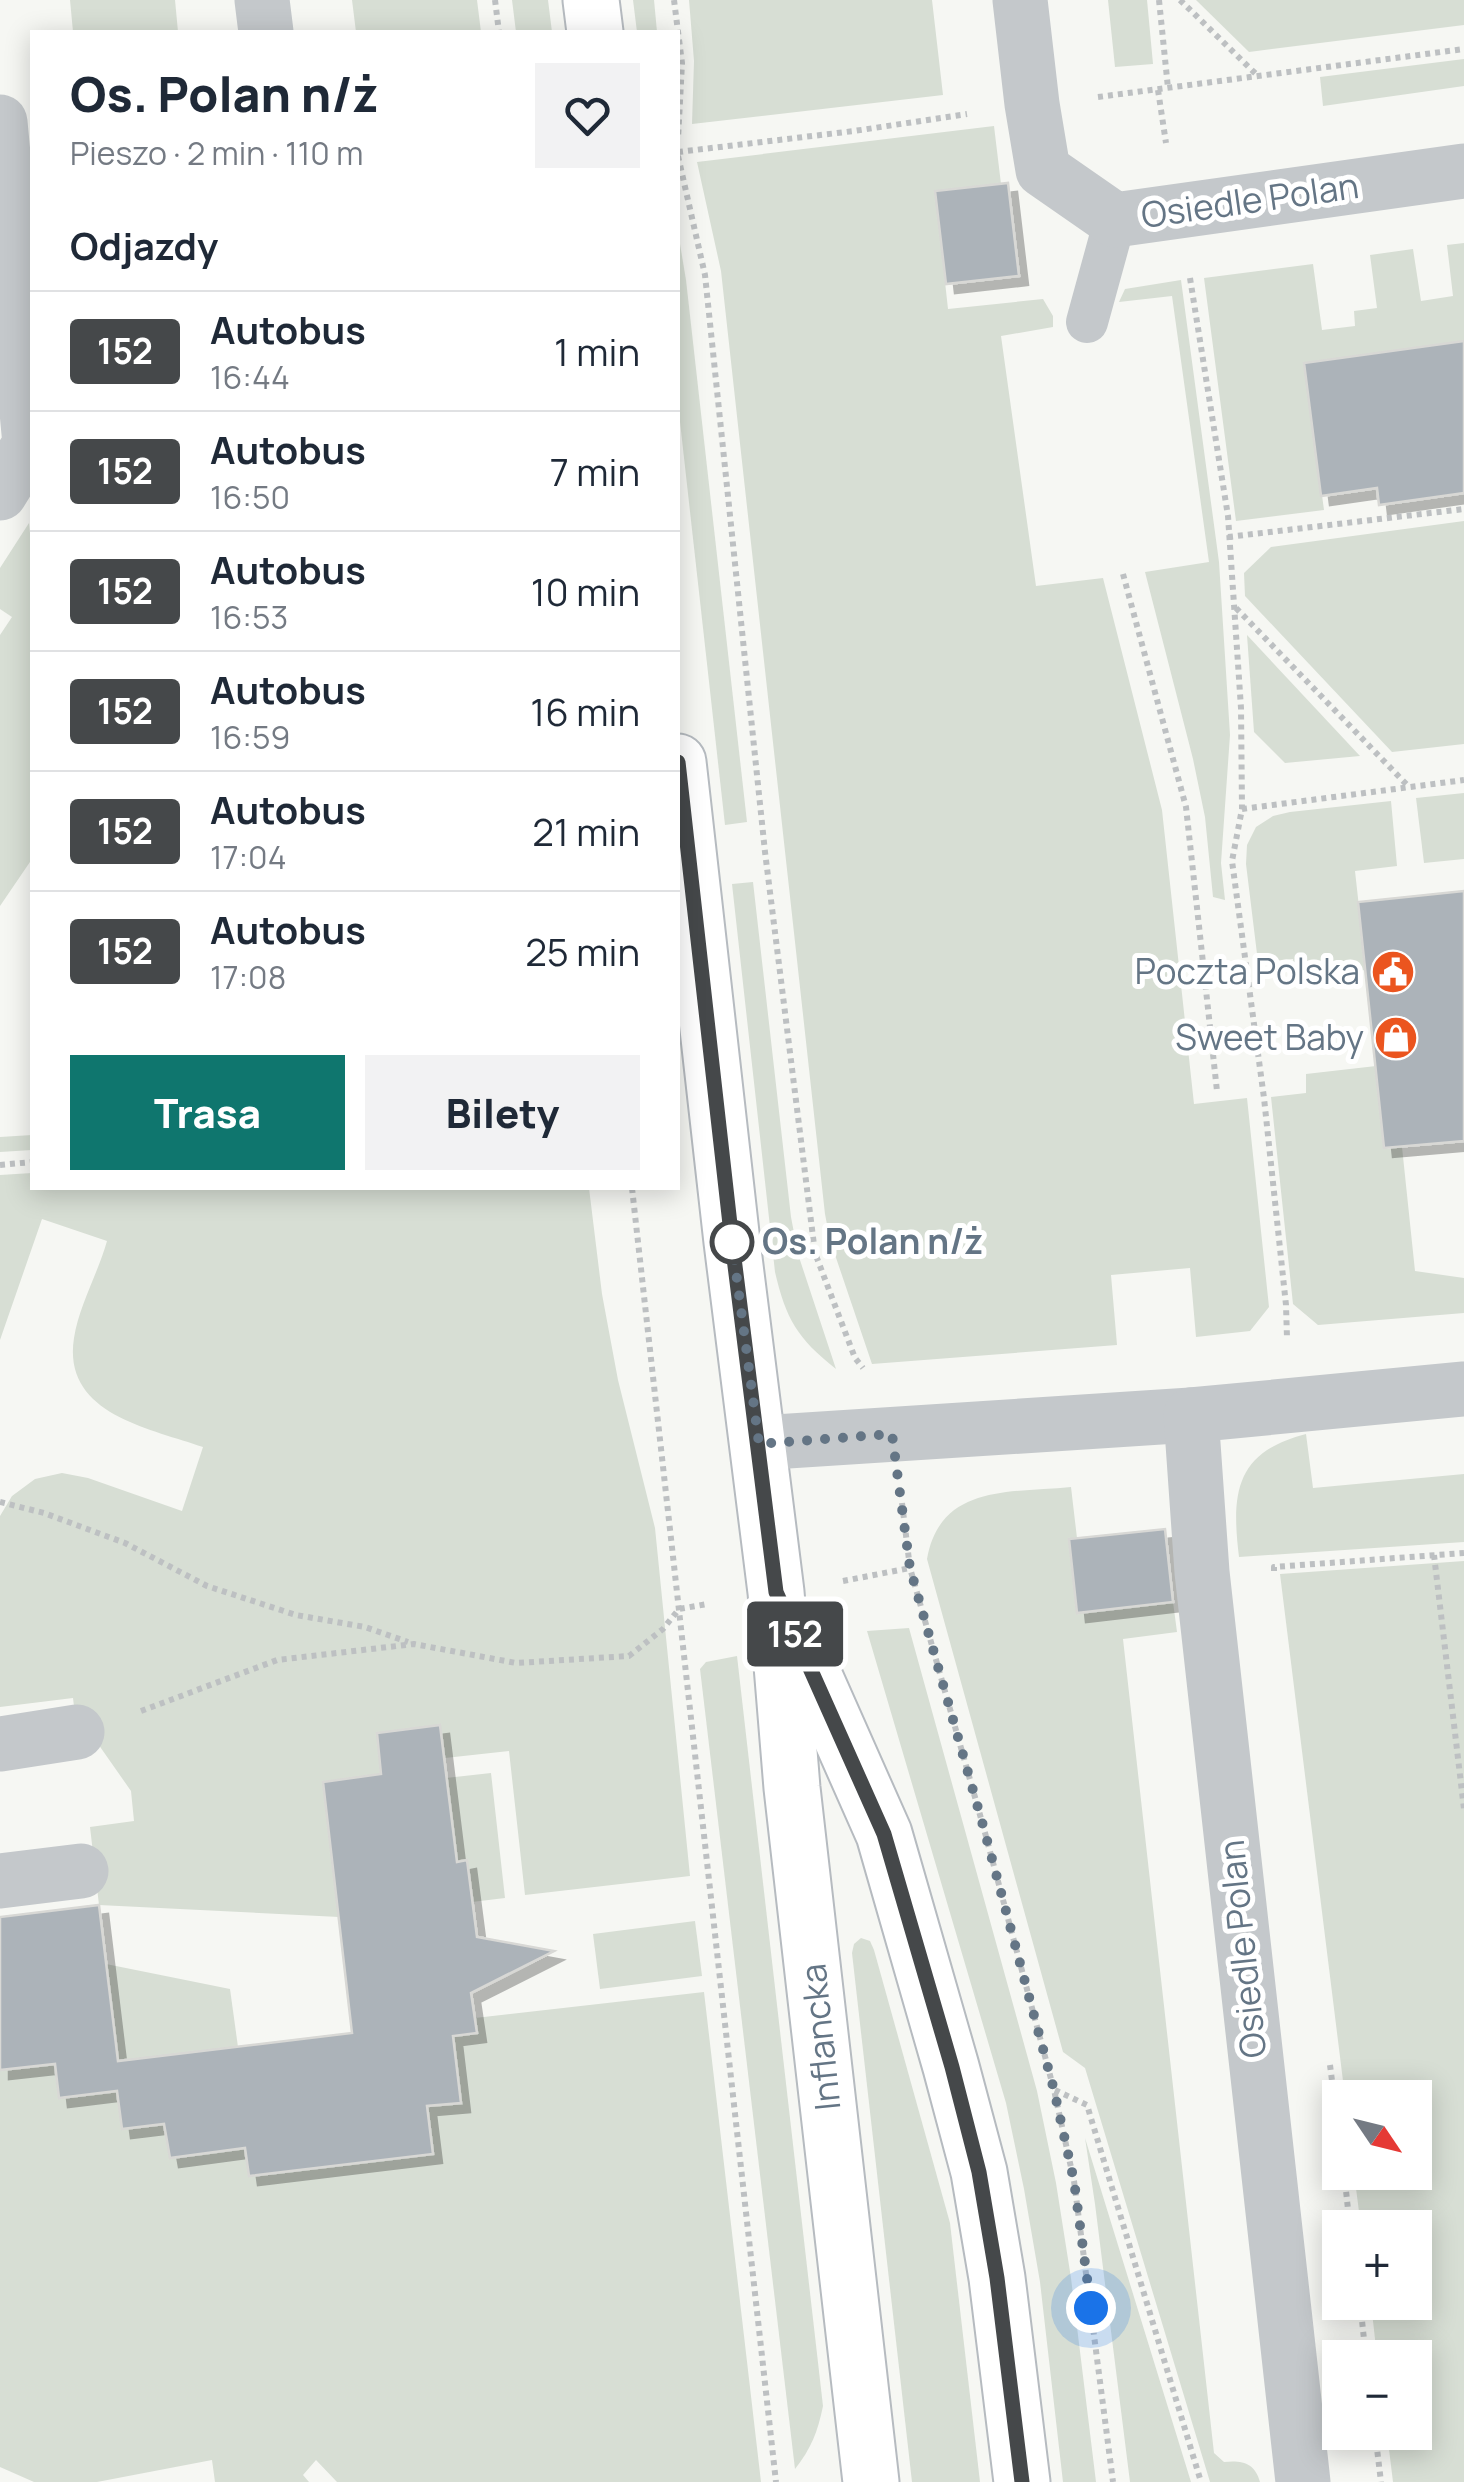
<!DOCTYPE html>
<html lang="pl">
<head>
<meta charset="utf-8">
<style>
	:root { --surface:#fff; --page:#f2f2f3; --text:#1f2937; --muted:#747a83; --line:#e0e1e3; --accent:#0f766e }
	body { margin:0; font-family:Manrope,sans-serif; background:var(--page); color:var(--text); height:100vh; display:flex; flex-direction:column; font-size:38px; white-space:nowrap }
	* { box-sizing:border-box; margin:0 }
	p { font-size:32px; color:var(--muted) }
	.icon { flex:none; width:55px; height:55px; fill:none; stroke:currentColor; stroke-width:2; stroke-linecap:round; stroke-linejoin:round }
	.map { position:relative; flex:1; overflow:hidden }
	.sheet { position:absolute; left:30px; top:30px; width:650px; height:1160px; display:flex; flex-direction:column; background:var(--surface); border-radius:0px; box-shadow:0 5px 25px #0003 }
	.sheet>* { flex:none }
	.badge { padding:0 20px; border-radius:8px; font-size:35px; line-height:65px }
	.needle { width:65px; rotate:125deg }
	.tools { position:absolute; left:1322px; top:2080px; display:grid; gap:20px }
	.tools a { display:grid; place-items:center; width:110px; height:110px; border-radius:0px; background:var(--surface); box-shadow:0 5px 25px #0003; font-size:50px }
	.you { position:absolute; width:50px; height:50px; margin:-25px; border:8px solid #fff; border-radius:50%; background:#1a73e8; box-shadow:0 0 0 15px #1a73e833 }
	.map>.badge { position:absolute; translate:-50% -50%; box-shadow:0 0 0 5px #fff }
	h2 { padding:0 40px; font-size:38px; line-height:90px }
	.round { display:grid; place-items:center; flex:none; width:105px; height:105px; border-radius:0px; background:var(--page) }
	.head { display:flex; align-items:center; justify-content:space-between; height:170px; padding:0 40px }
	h1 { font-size:48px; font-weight:800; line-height:75px }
	.primary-button { display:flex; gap:20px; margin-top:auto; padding:20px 40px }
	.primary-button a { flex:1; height:115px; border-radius:0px; background:var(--accent); color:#fff; font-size:40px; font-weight:800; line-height:115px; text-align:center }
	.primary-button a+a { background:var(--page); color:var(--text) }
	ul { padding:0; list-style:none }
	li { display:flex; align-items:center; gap:30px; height:120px; padding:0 40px; border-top:2px solid var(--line) }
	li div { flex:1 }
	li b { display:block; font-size:38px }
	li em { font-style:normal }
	li .badge { min-width:110px; font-weight:700; text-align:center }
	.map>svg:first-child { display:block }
	.green { fill:#d7ded4 }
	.building { fill:#acb3b9; stroke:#d8d8d5; stroke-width:2.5; filter:url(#shadow) }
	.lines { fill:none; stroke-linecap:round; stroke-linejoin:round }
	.secondary-casing { stroke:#b6bbc0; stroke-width:59 }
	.path { stroke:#bdc0c2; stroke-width:6; stroke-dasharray:5 5; stroke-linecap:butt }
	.lane { stroke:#c4c8cb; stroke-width:42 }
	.street { stroke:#c4c8cb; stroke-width:55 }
	.secondary { stroke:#fff; stroke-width:55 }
	.line-casing { stroke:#fff; stroke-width:22 }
	.line { stroke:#45484a; stroke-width:15 }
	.walk { stroke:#647585; stroke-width:10; stroke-dasharray:0 18 }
	.stop-dot { fill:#fff; stroke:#45484a; stroke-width:5 }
	.labels { text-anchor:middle; stroke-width:10; stroke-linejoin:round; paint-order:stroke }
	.street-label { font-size:35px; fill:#647585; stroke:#fff }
	.poi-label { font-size:35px; fill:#647585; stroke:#fff; text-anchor:end }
	.stop-label { font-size:35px; font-weight:bold; fill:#647585; stroke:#fff; text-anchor:start }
</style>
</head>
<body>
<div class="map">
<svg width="1464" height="2482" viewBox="0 0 1464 2482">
	<defs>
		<filter id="shadow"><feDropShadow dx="9" dy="9" stdDeviation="0" flood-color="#0004"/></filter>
	</defs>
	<rect width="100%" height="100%" fill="#f6f7f3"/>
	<g class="green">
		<path d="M 70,0 L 175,0 L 178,32 L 73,32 Z"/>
		<path d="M 352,0 L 477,0 L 481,32 L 356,32 Z"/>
		<path d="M 512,0 L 548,0 L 552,32 L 516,32 Z"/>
		<path d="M 633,0 L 654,0 L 657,32 L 637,32 Z"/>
		<path d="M 689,0 L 932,0 L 943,95 L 692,124 L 694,61 Z"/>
		<path d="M 1108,0 L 1147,0 L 1153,64 L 1115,67 Z"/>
		<path d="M 1196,0 L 1464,0 L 1464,25 L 1249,52 Z"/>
		<path d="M 1464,59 L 1464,86 L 1323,106 L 1320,77 Z"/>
		<path d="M 994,126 L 1001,184 L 935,191 L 948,309 L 1043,299 L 1053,316 L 1053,327 L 1001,336 L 1036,586 L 1103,578 L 1162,810 L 1194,1104 L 1247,1098 L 1269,1307 L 1250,1331 L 1196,1337 L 1190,1268 L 1111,1275 L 1117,1345 L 872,1364 L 830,1240 L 825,1214 L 721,271 L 697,162 Z"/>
		<path d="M 678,232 L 686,280 L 747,822 L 725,825 L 678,404 Z"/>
		<path d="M 1464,243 L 1464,341 L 1304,363 L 1324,510 L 1236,521 L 1204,278 L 1313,264 L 1322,330 L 1355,326 L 1354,311 L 1377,308 L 1370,255 L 1413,249 L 1421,301 L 1453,296 L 1447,245 Z"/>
		<path d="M 1181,280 L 1219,562 L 1230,735 L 1221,863 L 1225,900 L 1213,897 L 1205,817 L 1193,759 L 1145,572 L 1209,562 L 1172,296 L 1119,302 L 1125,289 Z"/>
		<path d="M 1464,521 L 1464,744 L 1392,752 L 1245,596 L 1244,573 L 1271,547 Z"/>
		<path d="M 29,523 L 32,553 L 32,859 L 0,906 L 0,635 L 12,617 L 0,609 L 0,568 Z"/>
		<path d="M 1247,635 L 1360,756 L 1285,763 L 1254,732 Z"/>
		<path d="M 1464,793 L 1464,859 L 1424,863 L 1416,798 Z"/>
		<path d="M 1391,801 L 1397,866 L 1355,871 L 1366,970 L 1296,977 L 1293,959 L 1258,962 L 1246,864 L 1247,845 L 1256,827 L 1273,816 L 1290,812 Z"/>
		<path d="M 753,882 L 791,1217 L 798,1254 L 836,1369 C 797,1338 786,1319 775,1272 L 732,884 Z"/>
		<path d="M 1376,1066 L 1385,1149 L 1402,1147 L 1415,1271 L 1464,1278 L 1464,1313 L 1318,1325 L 1293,1304 L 1271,1097 L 1306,1093 L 1306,1074 Z"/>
		<path d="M 32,1135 L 32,1150 L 0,1152 L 0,1137 Z"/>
		<path d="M 32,1173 L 32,1188 L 589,1188 L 602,1294 L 618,1380 L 655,1528 L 690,1876 L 525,1895 L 509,1751 L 445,1758 L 440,1725 L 378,1733 L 381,1774 L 323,1782 L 339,1917 L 99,1905 L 90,1827 L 134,1821 L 131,1791 L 89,1731 L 77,1732 L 73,1698 L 0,1707 L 0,1516 L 12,1496 L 35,1479 L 62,1473 L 88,1478 L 182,1511 L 203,1447 C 149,1428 62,1414 74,1338 C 79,1306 98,1273 107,1241 L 42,1219 L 0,1340 L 0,1175 Z"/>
		<path d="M 1306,1434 L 1313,1488 L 1464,1474 L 1464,1542 L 1239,1557 C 1231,1492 1236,1452 1306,1434 Z"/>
		<path d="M 1071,1487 L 1077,1538 L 1069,1540 L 1077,1612 L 1173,1602 L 1177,1632 L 1123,1639 L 1214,2453 L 1224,2462 C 1242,2460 1255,2463 1260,2482 L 1210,2482 L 1085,2068 L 1063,2052 L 927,1559 C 940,1484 1011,1493 1071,1487 Z"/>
		<path d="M 1464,1561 L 1464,2482 L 1393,2482 L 1387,2433 L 1415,2432 L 1415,2358 L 1377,2357 L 1371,2303 L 1415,2302 L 1415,2228 L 1361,2227 L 1354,2173 L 1415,2172 L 1415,2098 L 1345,2097 L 1280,1574 Z"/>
		<path d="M 909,1628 L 1037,2091 L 1056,2183 L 1071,2278 L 1096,2482 L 1063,2482 L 1040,2282 L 1024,2189 L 1006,2103 L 867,1631 Z"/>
		<path d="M 737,1656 L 823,2406 C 818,2431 811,2449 795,2469 L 700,1669 L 706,1662 Z"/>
		<path d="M 491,1773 L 505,1898 L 472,1902 L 467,1861 L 457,1862 L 446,1778 Z"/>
		<path d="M 695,1921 L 702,1976 L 600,1989 L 593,1934 Z"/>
		<path d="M 861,1938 L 870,1941 L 874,1950 L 950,2223 L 980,2482 L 912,2482 L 852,1953 L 854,1944 Z"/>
		<path d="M 106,1964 L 230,1989 L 238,2047 L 118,2061 Z"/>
		<path d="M 704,1992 L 761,2482 L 337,2482 L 316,2460 L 303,2475 L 309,2482 L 215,2482 L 212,2460 L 97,2482 L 34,2482 L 0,2467 L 0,2070 L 55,2064 L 59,2098 L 117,2091 L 122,2129 L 174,2123 L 170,2158 L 245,2148 L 250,2176 L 432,2154 L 426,2099 L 453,2036 L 476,2033 L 475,2018 Z"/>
		<path d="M 1085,2138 L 1191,2482 L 1130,2482 L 1095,2204 Z"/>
	</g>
	<g class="building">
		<path d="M 1008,183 L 1019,276 L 946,284 L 935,191 Z"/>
		<path d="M 1464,341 L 1464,493 L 1379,505 L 1377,488 L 1321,496 L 1304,363 Z"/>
		<path d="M 1464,891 L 1464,1141 L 1384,1148 L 1358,902 Z"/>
		<path d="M 1165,1529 L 1173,1602 L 1077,1613 L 1069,1539 Z"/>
		<path d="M 440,1725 L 457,1862 L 467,1860 L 477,1937 L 554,1951 L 471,1993 L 477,2033 L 453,2036 L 461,2103 L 427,2106 L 433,2154 L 249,2176 L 245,2148 L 170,2158 L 164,2124 L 122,2129 L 117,2091 L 59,2098 L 55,2064 L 0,2070 L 0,1917 L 99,1905 L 118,2061 L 352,2033 L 323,1782 L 381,1774 L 377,1733 Z"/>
	</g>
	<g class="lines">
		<g class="secondary-casing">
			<g id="secondary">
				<path d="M 591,0 L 595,32"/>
				<path d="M 678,762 L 732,1242 L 776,1592 L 792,1788 L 871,2482"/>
				<path d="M 794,1631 L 884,1834 L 951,2067 L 979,2172 L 997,2278 L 1022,2482"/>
			</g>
		</g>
		<g class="path">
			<path d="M 495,0 L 499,32"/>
			<path d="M 674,0 L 682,63 L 678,139"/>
			<path d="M 1159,0 L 1168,88"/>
			<path d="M 1180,0 L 1257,75"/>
			<path d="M 1158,90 L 1166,143"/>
			<path d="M 1098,97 L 1464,49"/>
			<path d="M 678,152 L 854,131 L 967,114"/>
			<path d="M 678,156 L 705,275 L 765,852 L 815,1253 L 855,1358 L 863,1368"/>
			<path d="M 1190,278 L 1228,516 L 1241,708 L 1242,809 L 1232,861 L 1264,1098 L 1286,1305 L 1287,1338"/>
			<path d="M 1228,537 L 1464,509"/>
			<path d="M 1123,574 L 1186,807 L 1217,1091"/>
			<path d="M 1236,608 L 1409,787"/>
			<path d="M 1242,809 L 1464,780"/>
			<path d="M 0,1165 L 32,1162"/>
			<path d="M 632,1188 L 776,2482"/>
			<path d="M 0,1502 L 44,1513 L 125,1543 L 207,1586 L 296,1615 L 365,1627 L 408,1642"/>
			<path d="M 902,1503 L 910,1568 L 984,1829 L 1054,2090 L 1074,2181 L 1113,2482"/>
			<path d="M 1434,1555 L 1464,1809"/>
			<path d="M 1274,1571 L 1274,1567 L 1464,1553"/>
			<path d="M 843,1581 L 910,1568"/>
			<path d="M 141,1711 L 277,1660 L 414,1644 L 516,1663 L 629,1656 L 663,1629 L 679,1609 L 707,1604"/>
			<path d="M 1330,2065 L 1340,2143"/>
			<path d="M 1055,2090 L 1087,2105 L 1201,2482"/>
			<path d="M 1344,2172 L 1350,2228"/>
			<path d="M 1360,2302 L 1366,2358"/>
			<path d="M 1375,2432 L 1381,2482"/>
		</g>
		<path class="lane" d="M 1087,322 L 1115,220"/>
		<g class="street">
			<path d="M 262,0 L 266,32"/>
			<path d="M 1020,0 L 1032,104 L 1043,170 L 1115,220 L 1464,171"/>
			<path d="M 0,122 L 30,444 L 0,493"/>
			<path d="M 759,1443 L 1191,1415"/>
			<path d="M 0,1744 L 77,1732"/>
			<path d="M 0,1881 L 81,1871"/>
			<path d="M 1303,2482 L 1202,1572 L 1191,1415 L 1464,1389"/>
		</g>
		<use href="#secondary" class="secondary"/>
	</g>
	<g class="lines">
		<g class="line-casing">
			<path id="line" d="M 678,762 L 732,1242 L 776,1592 L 884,1834 L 952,2067 L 979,2172 L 997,2278 L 1022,2482"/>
		</g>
		<use href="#line" class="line"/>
		<path class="walk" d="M 732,1242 L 759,1444 L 892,1434 L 910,1568 L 984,1829 L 1054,2090 L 1074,2181 L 1091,2308"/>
	</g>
	<defs>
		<g id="civic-disc" transform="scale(2.25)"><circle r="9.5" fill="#eb551f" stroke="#fff"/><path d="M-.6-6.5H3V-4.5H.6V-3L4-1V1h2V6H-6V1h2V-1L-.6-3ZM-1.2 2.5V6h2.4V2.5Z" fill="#fff"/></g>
		<g id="shop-disc" transform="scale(2.25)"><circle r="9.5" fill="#eb551f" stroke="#fff"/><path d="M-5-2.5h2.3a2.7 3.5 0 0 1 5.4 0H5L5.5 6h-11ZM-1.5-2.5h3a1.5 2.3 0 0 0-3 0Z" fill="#fff"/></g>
	</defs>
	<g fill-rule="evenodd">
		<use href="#civic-disc" x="1393" y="972"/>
		<use href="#shop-disc" x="1396" y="1038"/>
	</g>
	<circle class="stop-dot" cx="732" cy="1242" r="20"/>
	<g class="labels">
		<g class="street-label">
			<text transform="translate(1250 201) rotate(-8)" y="12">Osiedle Polan</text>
			<text transform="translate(1243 1949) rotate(-96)" y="12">Osiedle Polan</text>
			<text transform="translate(821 2037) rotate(-96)" y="12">Inflancka</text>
		</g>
		<g class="poi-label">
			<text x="1360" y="984">Poczta Polska</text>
			<text x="1364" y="1050">Sweet Baby</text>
		</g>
		<g class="stop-label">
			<text x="762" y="1254">Os. Polan n/ż</text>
		</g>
	</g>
</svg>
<div class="tools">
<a><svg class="needle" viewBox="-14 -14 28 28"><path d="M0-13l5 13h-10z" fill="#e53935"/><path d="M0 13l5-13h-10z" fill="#747a83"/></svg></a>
<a>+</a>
<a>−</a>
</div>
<div class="you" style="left:1091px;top:2308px"></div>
<b class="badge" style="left:795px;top:1634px;background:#45484a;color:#fff">152</b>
<section class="sheet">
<div class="head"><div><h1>Os. Polan n/ż</h1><p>Pieszo · 2 min · 110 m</p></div><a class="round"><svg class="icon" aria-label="heart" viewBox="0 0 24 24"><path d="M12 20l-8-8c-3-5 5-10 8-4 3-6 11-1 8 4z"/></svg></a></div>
<h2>Odjazdy</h2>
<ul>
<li><span class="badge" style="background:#45484a;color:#fff">152</span><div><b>Autobus</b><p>16:44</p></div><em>1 min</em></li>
<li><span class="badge" style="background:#45484a;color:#fff">152</span><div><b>Autobus</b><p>16:50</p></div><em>7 min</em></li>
<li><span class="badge" style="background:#45484a;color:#fff">152</span><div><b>Autobus</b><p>16:53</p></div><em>10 min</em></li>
<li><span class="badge" style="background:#45484a;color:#fff">152</span><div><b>Autobus</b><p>16:59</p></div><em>16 min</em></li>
<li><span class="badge" style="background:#45484a;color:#fff">152</span><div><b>Autobus</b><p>17:04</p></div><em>21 min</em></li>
<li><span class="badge" style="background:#45484a;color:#fff">152</span><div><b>Autobus</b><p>17:08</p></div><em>25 min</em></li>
</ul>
<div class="primary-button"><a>Trasa</a><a>Bilety</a></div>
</section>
</div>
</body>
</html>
